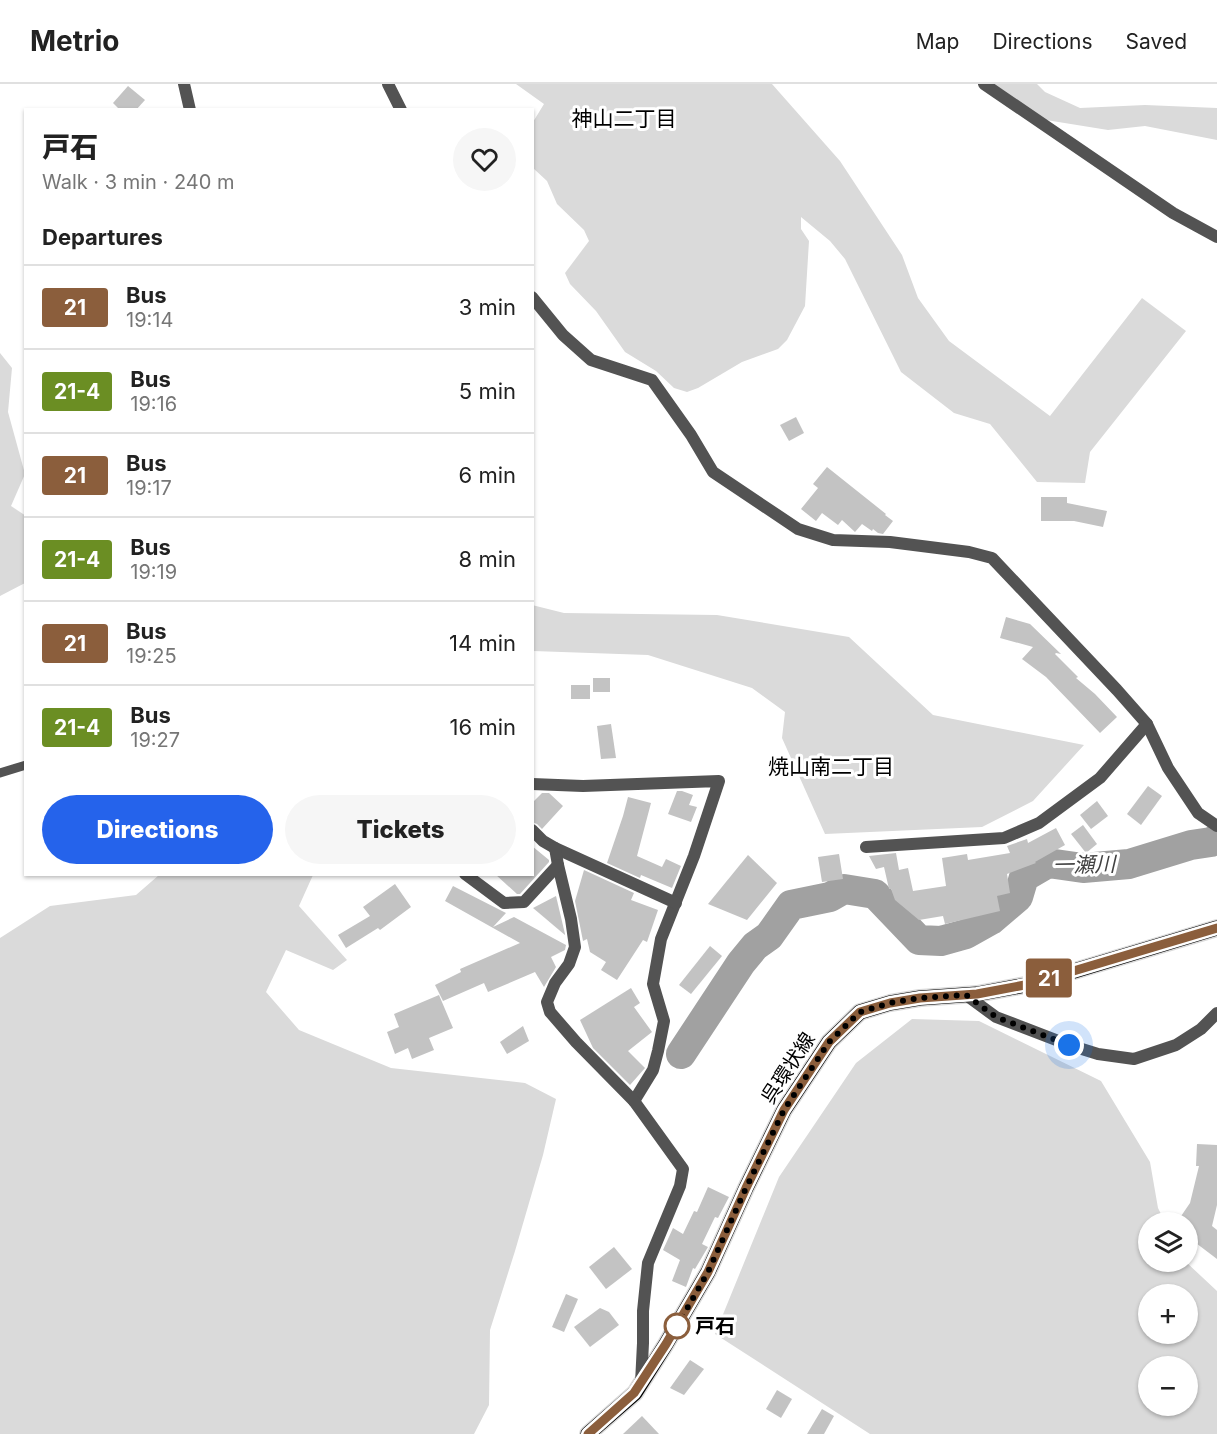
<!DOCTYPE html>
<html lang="en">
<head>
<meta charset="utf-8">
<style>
	:root { --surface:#fff; --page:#f6f6f6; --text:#222; --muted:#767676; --line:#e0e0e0; --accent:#2563eb }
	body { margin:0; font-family:Inter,"Noto Sans JP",sans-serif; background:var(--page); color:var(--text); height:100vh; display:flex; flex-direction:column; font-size:22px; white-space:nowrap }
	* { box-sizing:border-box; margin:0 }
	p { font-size:20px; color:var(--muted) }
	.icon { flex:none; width:33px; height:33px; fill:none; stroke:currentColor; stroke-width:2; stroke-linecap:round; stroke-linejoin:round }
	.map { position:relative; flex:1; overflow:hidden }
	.panel { position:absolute; left:24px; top:24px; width:510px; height:768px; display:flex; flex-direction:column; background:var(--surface); border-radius:0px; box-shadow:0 2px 4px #0004 }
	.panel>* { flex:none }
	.badge { padding:0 12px; border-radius:4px; font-size:21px; line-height:39px }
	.buttons { position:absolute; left:1138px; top:1128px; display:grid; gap:12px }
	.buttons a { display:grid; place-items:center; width:60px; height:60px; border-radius:50%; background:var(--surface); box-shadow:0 2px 4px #0004; font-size:30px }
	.you { position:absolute; width:30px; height:30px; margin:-15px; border:4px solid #fff; border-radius:50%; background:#1a73e8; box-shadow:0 0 0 9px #1a73e833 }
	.map>.badge { position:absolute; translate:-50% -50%; box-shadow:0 0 0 3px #fff }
	h2 { padding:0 18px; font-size:22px; line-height:54px }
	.round { display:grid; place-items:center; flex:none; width:63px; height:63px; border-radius:32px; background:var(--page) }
	.head { display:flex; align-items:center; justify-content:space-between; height:102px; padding:0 18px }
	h1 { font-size:28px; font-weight:800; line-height:45px }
	.button { display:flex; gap:12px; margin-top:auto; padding:12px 18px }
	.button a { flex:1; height:69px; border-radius:36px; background:var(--accent); color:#fff; font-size:24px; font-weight:800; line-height:69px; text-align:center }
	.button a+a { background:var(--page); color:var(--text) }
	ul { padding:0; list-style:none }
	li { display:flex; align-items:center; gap:18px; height:84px; padding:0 18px; border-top:2px solid var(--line) }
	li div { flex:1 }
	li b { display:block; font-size:22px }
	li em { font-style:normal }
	li .badge { min-width:66px; font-weight:700; text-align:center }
	header { display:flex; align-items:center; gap:36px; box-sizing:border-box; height:84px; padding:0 30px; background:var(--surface); border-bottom:2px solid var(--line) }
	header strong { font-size:28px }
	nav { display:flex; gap:33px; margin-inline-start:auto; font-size:21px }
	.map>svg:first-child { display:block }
	.green { fill:#dadada; fill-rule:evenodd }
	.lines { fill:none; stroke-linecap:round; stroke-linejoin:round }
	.river { stroke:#a1a1a1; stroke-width:30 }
	.building { fill:#c3c3c3 }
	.primary-casing { stroke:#dbdbdb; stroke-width:18 }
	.service { stroke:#535353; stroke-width:9 }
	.minor { stroke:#535353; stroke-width:12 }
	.primary { stroke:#000; stroke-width:15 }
	.line-casing { stroke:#fff; stroke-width:14 }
	.line { stroke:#8b5e3c; stroke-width:9 }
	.walk { stroke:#000; stroke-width:6; stroke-dasharray:0 10.8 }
	.stop-dot { fill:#fff; stroke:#8b5e3c; stroke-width:3 }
	.labels { text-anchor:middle; stroke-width:6; stroke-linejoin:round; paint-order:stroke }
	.street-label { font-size:20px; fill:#000; stroke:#fff }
	.stop-label { font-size:20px; font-weight:bold; fill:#000; stroke:#fff; text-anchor:start }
	.neighbourhood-label { font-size:21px; fill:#000; stroke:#fff }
	.water-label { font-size:21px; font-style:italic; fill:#424242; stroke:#fff }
</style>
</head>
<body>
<header>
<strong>Metrio</strong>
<nav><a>Map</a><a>Directions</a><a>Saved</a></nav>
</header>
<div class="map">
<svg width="1217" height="1350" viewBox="0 0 1217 1350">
	<rect width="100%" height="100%" fill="#fff"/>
	<g class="green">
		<path d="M 516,0 L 772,0 L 840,77 L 902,171 L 918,214 L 949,257 L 1050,332 L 1142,214 L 1186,247 L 1090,368 L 1085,399 L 1037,398 L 990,340 L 954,329 L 901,288 L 845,175 L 830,157 L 801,133 L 801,145 L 809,157 L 805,222 L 787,256 L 778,265 L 742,278 L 698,304 L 687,308 L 674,304 L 656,287 L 625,268 L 596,227 L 570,200 L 565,189 L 589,157 L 584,146 L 557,120 L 547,97 L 533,84 L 533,38 L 544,20 Z"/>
		<path d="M 994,0 L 1037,0 L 1045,8 L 1080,24 L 1145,21 L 1217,24 L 1217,56 L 1145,42 L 1108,46 L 1046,36 Z"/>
		<path d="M 0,269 L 12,284 L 8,328 L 25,390 L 11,422 L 26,432 L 25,499 L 0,512 Z"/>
		<path d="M 532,521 L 564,529 L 717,531 L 849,553 L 933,631 L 1084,661 L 1033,717 L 982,743 L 825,750 L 782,654 L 785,628 L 752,604 L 648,571 L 533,567 Z"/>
		<path d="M 159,791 L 313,791 L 299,822 L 347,876 L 333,886 L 286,866 L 266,908 L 299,946 L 391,984 L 525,999 L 556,1015 L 543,1071 L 515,1167 L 490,1246 L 489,1321 L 474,1350 L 0,1350 L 0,854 L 50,822 L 136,811 Z"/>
		<path d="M 912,935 L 979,937 L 1101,997 L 1150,1078 L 1158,1124 L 1165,1138 L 1149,1138 L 1149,1178 L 1186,1178 L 1217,1207 L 1217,1350 L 870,1350 L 715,1250 L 779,1093 L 856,979 ZM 1188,1210 L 1188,1250 L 1149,1250 L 1149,1210 ZM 1188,1282 L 1188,1322 L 1149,1322 L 1149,1282 Z"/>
	</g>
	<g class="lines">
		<path class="river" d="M 681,970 L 741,879 L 755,862 L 769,852 L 791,821 L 830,813 L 844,805 L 875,810 L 919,856 L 941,857 L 966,850 L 991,836 L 1018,813 L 1024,793 L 1048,779 L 1083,784 L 1129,780 L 1191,761 L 1211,758 L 1217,755"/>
	</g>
	<g class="building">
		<path d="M 128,2 L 145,16 L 136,26 L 120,26 L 113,19 Z"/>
		<path d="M 796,333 L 804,349 L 789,357 L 780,341 Z"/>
		<path d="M 827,383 L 886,430 L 885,431 L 893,437 L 883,450 L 878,449 L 873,445 L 872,447 L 862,440 L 855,448 L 842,436 L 838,441 L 822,429 L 816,437 L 801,425 L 818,404 L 813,400 Z"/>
		<path d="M 1041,413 L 1067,413 L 1067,419 L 1107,427 L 1103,443 L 1074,437 L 1041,437 Z"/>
		<path d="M 1006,533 L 1030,540 L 1061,570 L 1056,569 L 1055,570 L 1078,593 L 1076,594 L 1095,610 L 1117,633 L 1100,649 L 1046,593 L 1022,575 L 1033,563 L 1000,554 Z"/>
		<rect x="593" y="594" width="17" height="14"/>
		<rect x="571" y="601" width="19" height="14"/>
		<path d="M 611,640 L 616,674 L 601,675 L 597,642 Z"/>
		<path d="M 1148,702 L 1162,712 L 1141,741 L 1127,730 Z"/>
		<path d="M 677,707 L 682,707 L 693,711 L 689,721 L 697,723 L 691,738 L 668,730 Z"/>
		<path d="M 542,709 L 549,709 L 563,722 L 542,745 L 537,740 L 532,738 L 532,719 Z"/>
		<path d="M 628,713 L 651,719 L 637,772 L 662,783 L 666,775 L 681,782 L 672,804 L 641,791 L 640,794 L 607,779 L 623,732 Z"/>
		<path d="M 1097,717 L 1108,732 L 1091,745 L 1080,731 Z"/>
		<path d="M 1083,741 L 1097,760 L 1086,769 L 1071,750 Z"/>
		<path d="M 1056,744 L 1065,761 L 1035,778 L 1036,779 L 1007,790 L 1010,809 L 997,812 L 1000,827 L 945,840 L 943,832 L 919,836 L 895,816 L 891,805 L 889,805 L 884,783 L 876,785 L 869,772 L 896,769 L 899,786 L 908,784 L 913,807 L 946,802 L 942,774 L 967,770 L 968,776 L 1010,769 L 1007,762 L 1027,755 L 1028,759 Z"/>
		<path d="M 532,762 L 549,776 L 549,778 L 520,810 L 517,810 L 495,790 L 532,790 Z"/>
		<path d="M 839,770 L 843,795 L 822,798 L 818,773 Z"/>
		<path d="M 748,771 L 777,799 L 747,836 L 708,820 Z"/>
		<path d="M 584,786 L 634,809 L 631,816 L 658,826 L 647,858 L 643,856 L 617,896 L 601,886 L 606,878 L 590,868 L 587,855 L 583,857 L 575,817 Z"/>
		<path d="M 395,800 L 411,823 L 380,846 L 378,844 L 346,864 L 338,851 L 370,832 L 363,823 Z"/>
		<path d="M 453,802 L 506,829 L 493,843 L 514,833 L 566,861 L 565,866 L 551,873 L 556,883 L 544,903 L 535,888 L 488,908 L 484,899 L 443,917 L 435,901 L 461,888 L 460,885 L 520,859 L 445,817 Z"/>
		<path d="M 556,812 L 565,850 L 565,851 L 533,824 Z"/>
		<path d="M 710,862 L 722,872 L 691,910 L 679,901 Z"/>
		<path d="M 631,904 L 640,919 L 634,923 L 652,948 L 628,967 L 645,984 L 630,1001 L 593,964 L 580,936 Z"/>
		<path d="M 439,911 L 453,944 L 429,954 L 434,966 L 412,975 L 408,964 L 395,970 L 387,948 L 399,943 L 394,930 Z"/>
		<path d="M 523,942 L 529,957 L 507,970 L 500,958 Z"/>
		<path d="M 1197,1060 L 1217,1061 L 1217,1121 L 1212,1142 L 1217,1146 L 1217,1175 L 1188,1153 L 1188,1138 L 1177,1138 L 1190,1119 L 1199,1082 L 1196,1082 Z"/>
		<path d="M 708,1103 L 729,1113 L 718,1134 L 715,1133 L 702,1160 L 708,1163 L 695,1185 L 693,1184 L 686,1203 L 672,1197 L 680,1176 L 663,1166 L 673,1144 L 683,1150 L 694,1127 L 697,1128 Z"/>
		<path d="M 614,1163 L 632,1185 L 606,1205 L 589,1183 Z"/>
		<path d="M 566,1210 L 578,1215 L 564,1248 L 552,1243 Z"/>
		<path d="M 600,1224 L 609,1228 L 619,1241 L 590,1263 L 574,1243 Z"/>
		<path d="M 690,1276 L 704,1285 L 684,1311 L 670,1304 Z"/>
		<path d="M 777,1306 L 792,1315 L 781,1334 L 766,1325 Z"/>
		<path d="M 822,1325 L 834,1332 L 824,1350 L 807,1350 Z"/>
		<path d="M 642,1332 L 659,1350 L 623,1350 Z"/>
	</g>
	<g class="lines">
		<g class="primary-casing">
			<path id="primary" d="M 588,1350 L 635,1309 L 666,1260 L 708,1188 L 746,1104 L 784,1026 L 829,958 L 860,928 L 890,919 L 920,914 L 977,910 L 1031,900 L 1217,844"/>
		</g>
		<path class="service" d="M 0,689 L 26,681"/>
		<g class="minor">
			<path d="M 184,0 L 190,26"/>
			<path d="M 388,0 L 401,26"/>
			<path d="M 984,0 L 1173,129 L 1217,153"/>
			<path d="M 532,213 L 563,251 L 591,276 L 652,296 L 691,351 L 713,388 L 798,445 L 833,456 L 890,458 L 969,468 L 992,474 L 1117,606 L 1147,640 L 1168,684 L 1198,729 L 1217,742"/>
			<path d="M 532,700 L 583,702 L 719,697 L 694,772 L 661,855 L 653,900 L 664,937 L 658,967 L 653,986 L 634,1017"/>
			<path d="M 532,746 L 543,757 L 555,764 L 676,819"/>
			<path d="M 866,763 L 1004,754 L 1039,739 L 1100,694 L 1147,640"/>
			<path d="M 555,764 L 558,781 L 571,835 L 575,863 L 569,880 L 555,899 L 547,918 L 550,928 L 576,958 L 634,1017 L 683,1085 L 680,1102 L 648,1179 L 643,1227 L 643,1259 L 641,1299"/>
			<path d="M 465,790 L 504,819 L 524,818 L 558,781"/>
			<path d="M 966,911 L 996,933 L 1069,961 L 1098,970 L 1134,975 L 1176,961 L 1201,945 L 1217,929"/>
		</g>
		<use href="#primary" class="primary"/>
	</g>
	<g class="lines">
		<g class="line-casing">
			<path id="line" d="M 588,1350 L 634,1309 L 666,1260 L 708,1188 L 746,1104 L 784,1026 L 829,958 L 860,928 L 890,919 L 920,914 L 977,910 L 1030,900 L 1217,844"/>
		</g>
		<use href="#line" class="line"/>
		<path class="walk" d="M 677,1242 L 708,1188 L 746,1104 L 784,1026 L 829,958 L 860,928 L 890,919 L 920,914 L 966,911 L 996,933 L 1069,961"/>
	</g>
	<circle class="stop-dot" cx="677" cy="1242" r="12"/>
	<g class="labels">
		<g class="street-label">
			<text transform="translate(788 984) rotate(-57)" y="7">呉環状線</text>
		</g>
		<g class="stop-label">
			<text x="695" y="1249">戸石</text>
		</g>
		<g class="neighbourhood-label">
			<text x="624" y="42">神山二丁目</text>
			<text x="831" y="690">焼山南二丁目</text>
		</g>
		<g class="water-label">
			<text transform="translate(1084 781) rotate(-1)" y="7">一瀬川</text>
		</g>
	</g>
</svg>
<div class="buttons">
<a><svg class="icon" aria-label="layers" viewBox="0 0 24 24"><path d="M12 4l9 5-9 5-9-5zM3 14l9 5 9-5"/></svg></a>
<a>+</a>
<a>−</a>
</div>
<div class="you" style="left:1069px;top:961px"></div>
<b class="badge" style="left:1049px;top:894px;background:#8b5e3c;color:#fff">21</b>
<section class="panel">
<div class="head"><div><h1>戸石</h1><p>Walk · 3 min · 240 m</p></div><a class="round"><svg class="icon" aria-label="heart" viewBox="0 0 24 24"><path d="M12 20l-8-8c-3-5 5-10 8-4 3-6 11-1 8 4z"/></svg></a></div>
<h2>Departures</h2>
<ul>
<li><span class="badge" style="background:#8b5e3c;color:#fff">21</span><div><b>Bus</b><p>19:14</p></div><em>3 min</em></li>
<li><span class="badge" style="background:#6b8e23;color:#fff">21-4</span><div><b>Bus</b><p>19:16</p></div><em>5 min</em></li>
<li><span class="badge" style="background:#8b5e3c;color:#fff">21</span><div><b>Bus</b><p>19:17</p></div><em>6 min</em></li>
<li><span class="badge" style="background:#6b8e23;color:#fff">21-4</span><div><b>Bus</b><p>19:19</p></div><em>8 min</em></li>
<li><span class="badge" style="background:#8b5e3c;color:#fff">21</span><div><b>Bus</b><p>19:25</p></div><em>14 min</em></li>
<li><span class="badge" style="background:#6b8e23;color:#fff">21-4</span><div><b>Bus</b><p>19:27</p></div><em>16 min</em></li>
</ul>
<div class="button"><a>Directions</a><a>Tickets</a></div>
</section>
</div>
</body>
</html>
